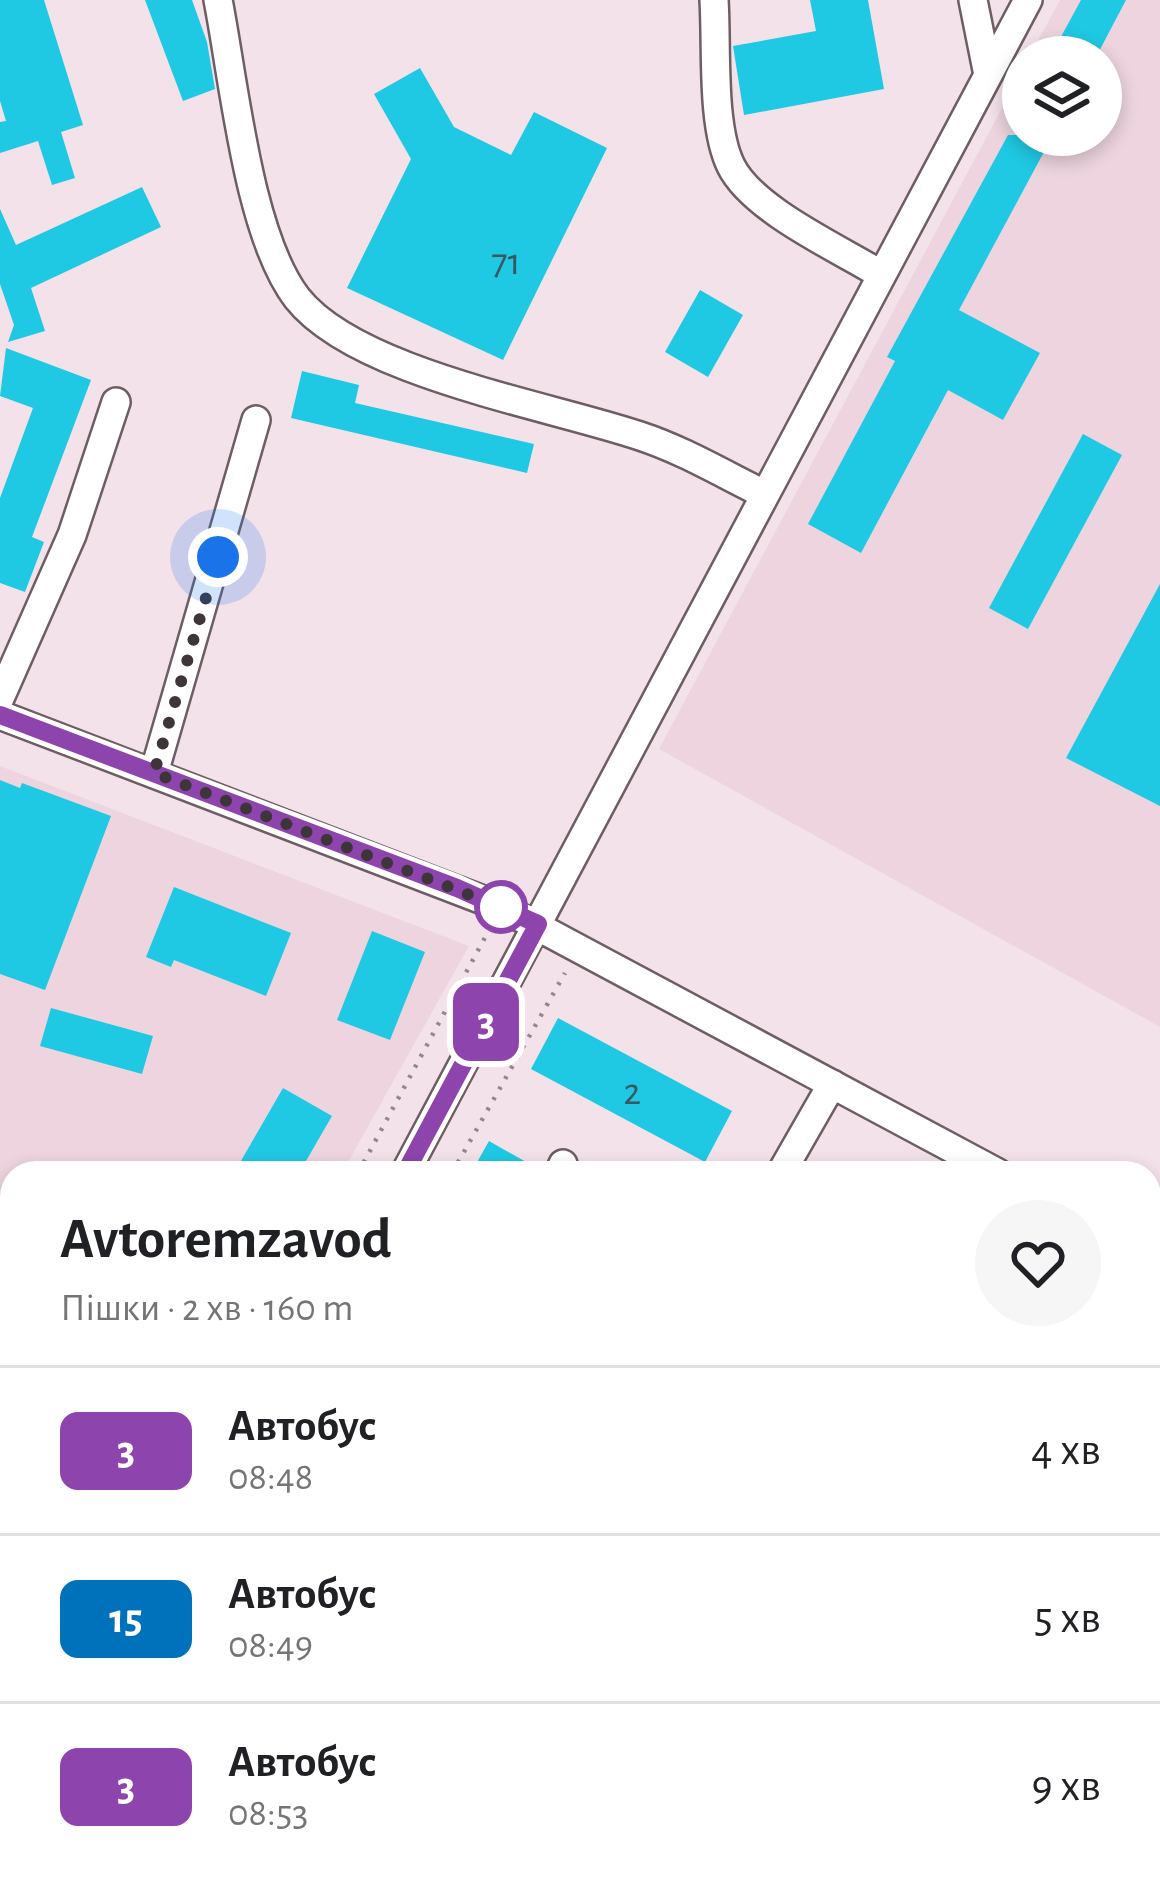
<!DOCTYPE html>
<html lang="uk">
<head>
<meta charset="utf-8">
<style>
	:root { --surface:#fff; --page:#f6f6f6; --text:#202124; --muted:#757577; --line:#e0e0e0 }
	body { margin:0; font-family:"Alegreya Sans",sans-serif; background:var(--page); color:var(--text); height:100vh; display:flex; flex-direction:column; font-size:45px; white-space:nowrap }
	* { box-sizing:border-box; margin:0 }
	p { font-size:39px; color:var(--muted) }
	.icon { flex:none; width:66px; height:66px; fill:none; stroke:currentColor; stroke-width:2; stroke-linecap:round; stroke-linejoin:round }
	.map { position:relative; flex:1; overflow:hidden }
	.sheet { position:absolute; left:0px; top:1161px; width:1161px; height:732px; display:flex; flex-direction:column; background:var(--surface); border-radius:36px 36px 0 0; box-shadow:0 6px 18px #0003 }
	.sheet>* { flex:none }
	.badge { padding:0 24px; border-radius:18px; font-size:42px; line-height:78px }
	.fabs { position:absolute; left:1002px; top:36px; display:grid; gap:24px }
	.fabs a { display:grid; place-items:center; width:120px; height:120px; border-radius:50%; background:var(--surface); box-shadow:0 6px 18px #0003; font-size:60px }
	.you { position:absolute; width:60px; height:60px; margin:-30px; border:9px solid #fff; border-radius:50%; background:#1a73e8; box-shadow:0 0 0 18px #1a73e833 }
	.map>.badge { position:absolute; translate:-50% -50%; box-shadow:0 0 0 6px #fff }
	.round { display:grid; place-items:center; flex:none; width:126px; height:126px; border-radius:63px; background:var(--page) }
	.head { display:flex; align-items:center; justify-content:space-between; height:204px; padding:0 60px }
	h1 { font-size:57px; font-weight:700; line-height:90px }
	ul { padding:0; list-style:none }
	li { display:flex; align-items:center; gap:36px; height:168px; padding:0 60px; border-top:3px solid var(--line) }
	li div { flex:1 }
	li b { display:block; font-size:45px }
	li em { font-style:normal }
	li .badge { min-width:132px; font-weight:700; text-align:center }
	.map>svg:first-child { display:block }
	.built { fill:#edd4df }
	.building { fill:#1fc9e3 }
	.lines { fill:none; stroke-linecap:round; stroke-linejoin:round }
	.minor-casing { stroke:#6d5e64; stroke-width:32 }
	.path { stroke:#93878c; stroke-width:4.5; stroke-dasharray:3 9; stroke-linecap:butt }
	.minor { stroke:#fff; stroke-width:27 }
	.line-casing { stroke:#fff; stroke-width:27 }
	.line { stroke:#8e44ad; stroke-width:18 }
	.walk { stroke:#3d3538; stroke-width:12; stroke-dasharray:0 21.6 }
	.stop-dot { fill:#fff; stroke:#8e44ad; stroke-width:6 }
	.labels { text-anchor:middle; stroke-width:10; stroke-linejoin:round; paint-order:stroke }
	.number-label { font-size:39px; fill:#365a63 }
</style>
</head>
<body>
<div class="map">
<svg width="1160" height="1893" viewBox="0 0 1160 1893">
	<rect width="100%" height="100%" fill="#f4e2ea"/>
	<g class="built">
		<path d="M 1060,0 L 1160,0 L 1160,1027 L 659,749 L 1023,69 L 1023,135 L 1101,135 L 1101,57 L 1029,57 Z"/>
		<path d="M 0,766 L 469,946 L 342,1173 L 12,1173 L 12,1517 L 0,1510 Z"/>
	</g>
	<g class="building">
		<path d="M 0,0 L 44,0 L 83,125 L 61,132 L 75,178 L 52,185 L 38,141 L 0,153 L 0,122 L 6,121 L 0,101 Z"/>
		<path d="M 145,0 L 192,0 L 207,42 L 215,89 L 183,101 Z"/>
		<path d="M 810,0 L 868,0 L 884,89 L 744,115 L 733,46 L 816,31 Z"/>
		<path d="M 1081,0 L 1126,0 L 1096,57 L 1050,57 Z"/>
		<path d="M 420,68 L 454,127 L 511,155 L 534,112 L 607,148 L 503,360 L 347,288 L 411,159 L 374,94 Z"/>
		<path d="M 1008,135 L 1053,135 L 959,310 L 1040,353 L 1003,420 L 948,390 L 861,553 L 808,524 L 895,361 L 887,357 Z"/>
		<path d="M 142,187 L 161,227 L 31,288 L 45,331 L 8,342 L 14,325 L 0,284 L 0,209 L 16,245 Z"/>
		<path d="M 700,290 L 743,315 L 708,377 L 665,352 Z"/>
		<path d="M 6,348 L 91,380 L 32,537 L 44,542 L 25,592 L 0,583 L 0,498 L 33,408 L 0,396 Z"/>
		<path d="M 302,371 L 359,385 L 355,403 L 534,444 L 527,473 L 291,418 Z"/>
		<path d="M 1083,434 L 1122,455 L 1028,629 L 989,608 Z"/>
		<path d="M 1160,584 L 1160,806 L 1066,758 Z"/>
		<path d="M 0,780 L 20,788 L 22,783 L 111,816 L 45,990 L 0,974 Z"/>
		<path d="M 174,887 L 291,933 L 266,996 L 174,960 L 171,967 L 146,957 Z"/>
		<path d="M 372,931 L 425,952 L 390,1040 L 337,1020 Z"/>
		<path d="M 51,1008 L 153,1036 L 142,1074 L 40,1046 Z"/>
		<path d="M 558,1018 L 732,1111 L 705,1162 L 531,1069 Z"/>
		<path d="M 283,1088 L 332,1116 L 299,1173 L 234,1173 Z"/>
		<path d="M 489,1141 L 542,1171 L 541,1173 L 471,1173 Z"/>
	</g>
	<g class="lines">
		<g class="minor-casing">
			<g id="minor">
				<path d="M 218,0 C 234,81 248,234 297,298 C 356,373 548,405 640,436 C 683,450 723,474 764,494"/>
				<path d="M 714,0 C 717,46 711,126 731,166 C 753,210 838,248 880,274"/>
				<path d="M 973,0 L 987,70"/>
				<path d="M 0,698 L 72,535 L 116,402"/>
				<path d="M 0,715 L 501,907 L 998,1173"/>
				<path d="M 154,773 L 256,420"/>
				<path d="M 405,1173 L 1028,0"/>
				<path d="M 559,1173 L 563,1164"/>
				<path d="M 781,1173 L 832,1084"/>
				<path d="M 1149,1255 L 1160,1261"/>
				<path d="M 1149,1434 L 1160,1440"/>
				<path d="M 1149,1511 L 1160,1491"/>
				<path d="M 0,1537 L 12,1544"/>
				<path d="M 642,1881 L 664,1893"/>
				<path d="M 7,1893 L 13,1881"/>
				<path d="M 205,1893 L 211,1881"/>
				<path d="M 590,1893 L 596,1881"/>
				<path d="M 1151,1893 L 1160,1876"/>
			</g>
		</g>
		<g class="path">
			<path d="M 358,1173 L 489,930"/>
			<path d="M 452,1173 L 565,973"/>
			<path d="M 1149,1775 L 1160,1755"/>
			<path d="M 0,1834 L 12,1812"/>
			<path d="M 530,1881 L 553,1893"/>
			<path d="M 69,1893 L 76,1881"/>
			<path d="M 1085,1893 L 1091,1881"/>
		</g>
		<use href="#minor" class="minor"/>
	</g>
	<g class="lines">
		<g class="line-casing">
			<path id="line" d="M 0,715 L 457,888 L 538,924 L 405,1173"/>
		</g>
		<use href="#line" class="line"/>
		<path class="walk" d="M 218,557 L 154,773 L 501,907"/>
	</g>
	<circle class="stop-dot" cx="501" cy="907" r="24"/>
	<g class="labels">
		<g class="number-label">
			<text x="506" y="274">71</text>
			<text x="632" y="1104">2</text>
		</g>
	</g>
</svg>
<div class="fabs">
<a><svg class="icon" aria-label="layers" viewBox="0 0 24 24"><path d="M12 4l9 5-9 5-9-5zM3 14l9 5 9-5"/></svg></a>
</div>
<div class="you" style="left:218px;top:557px"></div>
<b class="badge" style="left:486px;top:1022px;background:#8e44ad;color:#fff">3</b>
<section class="sheet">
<div class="head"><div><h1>Avtoremzavod</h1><p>Пішки · 2 хв · 160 m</p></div><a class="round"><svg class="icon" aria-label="heart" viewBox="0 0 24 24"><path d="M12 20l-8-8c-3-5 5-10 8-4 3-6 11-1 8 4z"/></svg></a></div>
<ul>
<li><span class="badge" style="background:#8e44ad;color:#fff">3</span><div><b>Автобус</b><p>08:48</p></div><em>4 хв</em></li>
<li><span class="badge" style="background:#0072bc;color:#fff">15</span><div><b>Автобус</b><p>08:49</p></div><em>5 хв</em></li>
<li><span class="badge" style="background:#8e44ad;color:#fff">3</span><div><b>Автобус</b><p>08:53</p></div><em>9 хв</em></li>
</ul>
</section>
</div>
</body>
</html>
